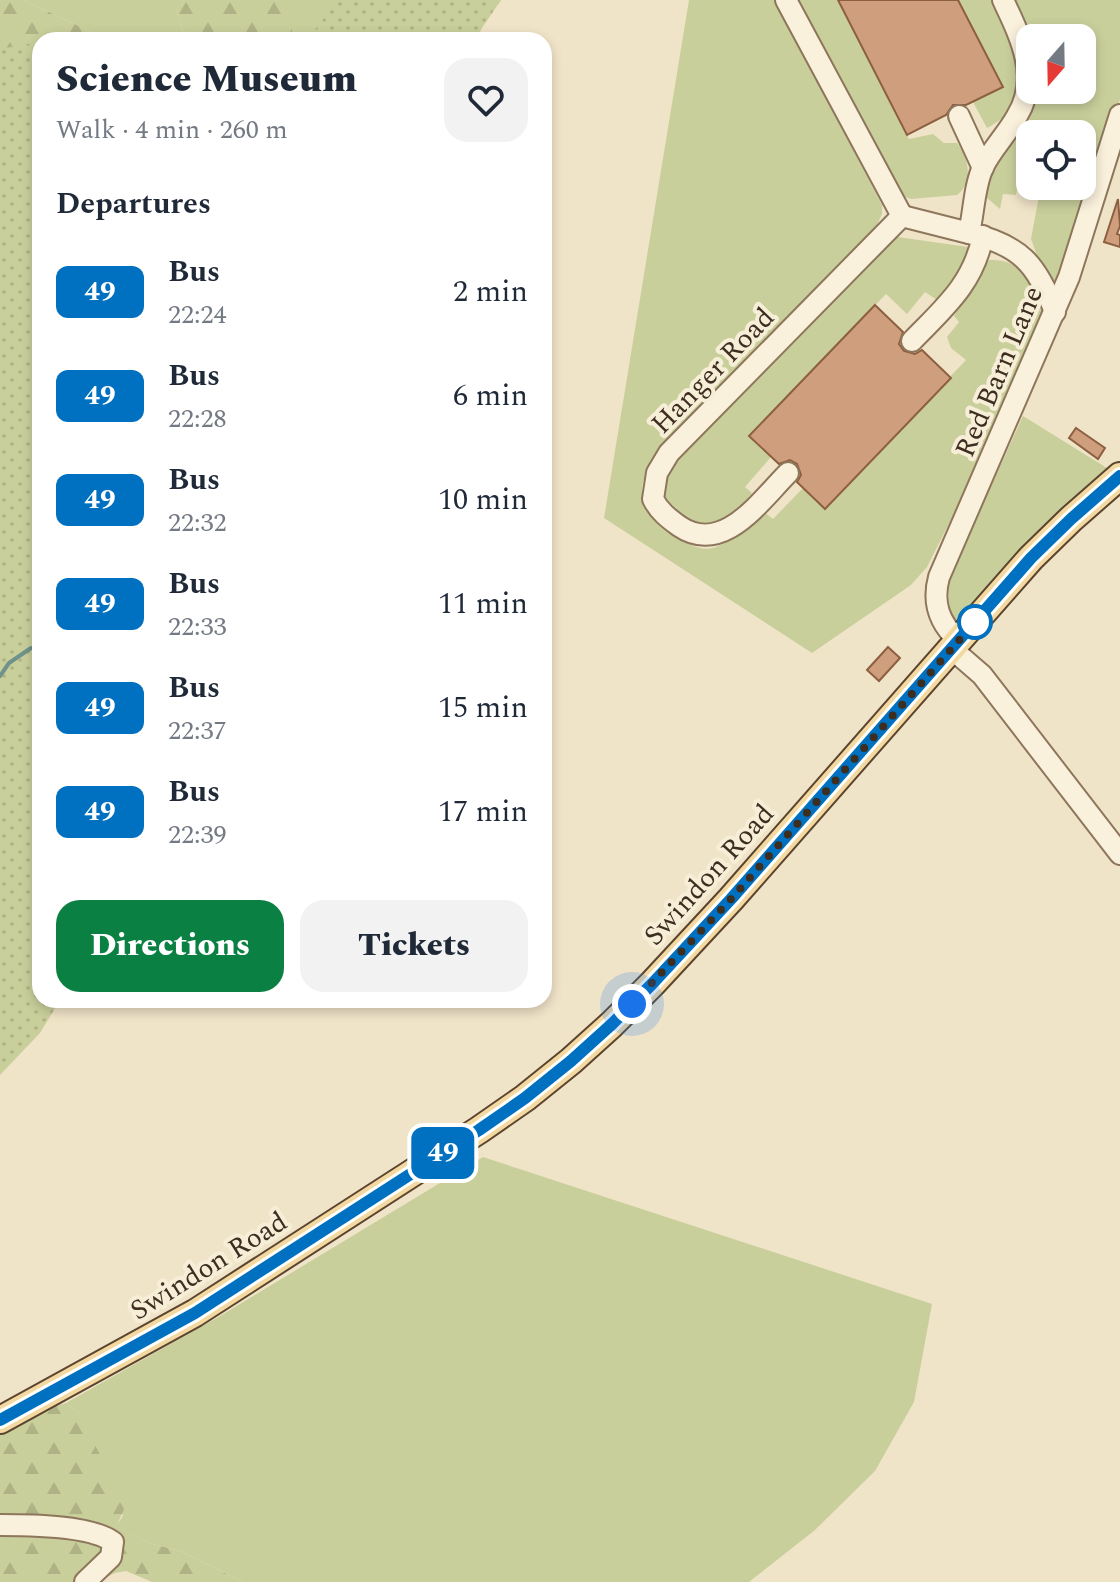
<!DOCTYPE html>
<html lang="en">
<head>
<meta charset="utf-8">
<style>
	:root { --surface:#fff; --page:#f2f2f3; --text:#1f2937; --muted:#747a83; --accent:#0b8043 }
	body { margin:0; font-family:Spectral,serif; background:var(--page); color:var(--text); height:100vh; display:flex; flex-direction:column; font-size:30px; white-space:nowrap }
	* { box-sizing:border-box; margin:0 }
	p { font-size:26px; color:var(--muted) }
	.icon { flex:none; width:44px; height:44px; fill:none; stroke:currentColor; stroke-width:2; stroke-linecap:round; stroke-linejoin:round }
	.map { position:relative; flex:1; overflow:hidden }
	.panel { position:absolute; left:32px; top:32px; width:520px; height:976px; display:flex; flex-direction:column; background:var(--surface); border-radius:24px; box-shadow:0 4px 12px #0003 }
	.panel>* { flex:none }
	.badge { padding:0 16px; border-radius:12px; font-size:28px; line-height:52px }
	.needle { width:52px; rotate:200deg }
	.buttons { position:absolute; left:1016px; top:24px; display:grid; gap:16px }
	.buttons a { display:grid; place-items:center; width:80px; height:80px; border-radius:16px; background:var(--surface); box-shadow:0 4px 12px #0003; font-size:40px }
	.you { position:absolute; width:40px; height:40px; margin:-20px; border:6px solid #fff; border-radius:50%; background:#1a73e8; box-shadow:0 0 0 12px #1a73e833 }
	.map>.badge { position:absolute; translate:-50% -50%; box-shadow:0 0 0 4px #fff }
	h2 { padding:0 24px; font-size:30px; line-height:72px }
	.round { display:grid; place-items:center; flex:none; width:84px; height:84px; border-radius:24px; background:var(--page) }
	.headline { display:flex; align-items:center; justify-content:space-between; height:136px; padding:0 24px }
	h1 { font-size:38px; font-weight:800; line-height:60px }
	.primary-button { display:flex; gap:16px; margin-top:auto; padding:16px 24px }
	.primary-button a { flex:1; height:92px; border-radius:24px; background:var(--accent); color:#fff; font-size:32px; font-weight:800; line-height:92px; text-align:center }
	.primary-button a+a { background:var(--page); color:var(--text) }
	ul { padding:0; list-style:none }
	li { display:flex; align-items:center; gap:24px; height:104px; padding:0 24px }
	li div { flex:1 }
	li b { display:block; font-size:30px }
	li em { font-style:normal }
	li .badge { min-width:88px; font-weight:700; text-align:center }
	.map>svg:first-child { display:block }
	.grass { fill:#c9cf9b; fill-rule:evenodd }
	.forest { fill:url(#forest-firs) }
	.park { fill:url(#park-dots) }
	.lines { fill:none; stroke-linecap:round; stroke-linejoin:round }
	.stream { stroke:#6f938a; stroke-width:4 }
	.building { fill:#cf9f7d; stroke:#8d5f41; stroke-width:2 }
	.minor-casing { stroke:#8d765c; stroke-width:24 }
	.major-casing { stroke:#5b4430; stroke-width:30 }
	.minor { stroke:#faf1dc; stroke-width:20 }
	.major { stroke:#f3d9a0; stroke-width:26 }
	.line-casing { stroke:#fff; stroke-width:18 }
	.line { stroke:#0070c0; stroke-width:12 }
	.walk { stroke:#3d2e20; stroke-width:8; stroke-dasharray:0 14.4 }
	.stop-dot { fill:#fff; stroke:#0070c0; stroke-width:4 }
	.labels { text-anchor:middle; stroke-width:8; stroke-linejoin:round; paint-order:stroke }
	.street-label { font-size:28px; fill:#3d2e20; stroke:#f7eed8 }
</style>
</head>
<body>
<div class="map">
<svg width="1120" height="1582" viewBox="0 0 1120 1582">
	<defs>
		<pattern id="forest-firs" width="22" height="20" patternUnits="userSpaceOnUse" patternTransform="scale(2)"><rect width="22" height="20" fill="#c9cf9b"/><path d="M5 1l3.5 6h-7zM16 11l3.5 6h-7z" fill="#aeb285"/></pattern>
		<pattern id="park-dots" width="8" height="8" patternUnits="userSpaceOnUse" patternTransform="scale(2)"><rect width="8" height="8" fill="#c9cf9b"/><path d="M2 2h.1M6 6h.1" fill="none" stroke="#aeb285" stroke-width="1.8" stroke-linecap="round"/></pattern>
	</defs>
	<rect width="100%" height="100%" fill="#f0e4c8"/>
	<g class="grass">
		<path d="M 23,0 L 184,0 L 177,9 L 182,30 L 200,40 L 109,40 Z"/>
		<path d="M 276,0 L 501,0 L 481,29 L 477,40 L 287,40 L 292,35 Z"/>
		<path d="M 689,0 L 774,0 L 882,205 L 882,214 L 877,225 L 658,452 C 631,490 638,515 678,538 C 689,544 700,551 713,548 C 733,542 749,525 763,511 L 773,519 L 803,488 L 825,508 L 966,360 L 951,348 L 947,337 L 959,322 L 954,316 L 989,260 C 1023,258 1033,285 1046,311 L 972,478 L 927,567 L 911,585 L 812,653 L 604,518 Z"/>
		<path d="M 793,0 L 838,0 L 909,139 L 933,134 L 944,143 L 957,143 C 969,158 974,183 957,195 L 911,199 L 899,195 Z"/>
		<path d="M 958,0 L 993,0 C 1011,42 1042,102 987,128 L 973,102 L 1002,86 Z"/>
		<path d="M 1008,0 L 1120,0 L 1120,99 L 1101,172 L 1056,293 L 1043,272 L 1031,239 L 1039,196 L 1025,194 L 1026,185 L 1018,184 L 1016,195 L 1003,194 L 1000,209 L 987,198 L 985,183 L 1036,90 L 1082,90 L 1082,38 L 1030,38 ZM 1030,134 L 1082,134 L 1082,186 L 1030,186 Z"/>
		<path d="M 898,237 L 968,247 L 969,252 L 955,280 L 937,300 L 925,292 L 907,314 L 886,294 L 749,435 L 771,457 L 745,487 L 752,493 C 732,517 718,535 686,518 C 675,513 667,507 662,496 L 668,475 L 681,455 L 891,239 Z"/>
		<path d="M 1023,416 L 1107,468 L 1120,463 L 1120,467 L 964,622 L 955,620 C 946,604 948,589 952,572 Z"/>
		<path d="M 483,1157 L 932,1304 L 914,1402 L 875,1471 L 815,1530 L 749,1582 L 243,1582 L 180,1551 L 149,1543 L 115,1527 L 123,1516 L 78,1412 L 66,1403 L 220,1316 Z"/>
	</g>
	<g class="forest">
		<path d="M 0,0 L 23,0 L 109,40 L 40,40 L 40,359 L 0,429 Z"/>
		<path d="M 184,0 L 276,0 L 292,12 L 292,36 L 287,40 L 200,40 L 182,30 L 177,9 Z"/>
		<path d="M 66,1403 L 78,1412 L 126,1505 L 116,1527 L 149,1543 L 180,1551 L 243,1582 L 152,1582 L 126,1571 L 115,1573 L 96,1582 L 0,1582 L 0,1428 L 25,1415 Z"/>
	</g>
	<g class="park">
		<path d="M 338,0 L 501,0 L 481,29 L 477,40 L 307,40 Z"/>
		<path d="M 40,42 L 40,1000 L 60,1000 L 40,1033 L 0,1075 L 0,49 Z"/>
	</g>
	<g class="lines">
		<path class="stream" d="M 0,676 L 9,663 L 31,648"/>
	</g>
	<g class="building">
		<path d="M 838,0 L 958,0 L 1003,87 L 966,105 L 953,105 L 946,115 L 907,135 Z"/>
		<path d="M 1118,199 L 1120,226 L 1117,234 L 1120,235 L 1120,247 L 1104,242 Z"/>
		<path d="M 875,305 L 903,332 L 899,344 L 904,351 L 915,354 L 922,350 L 951,378 L 825,509 L 797,482 L 801,475 L 797,464 L 790,460 L 779,464 L 749,436 Z"/>
		<path d="M 1076,428 L 1105,448 L 1098,459 L 1069,438 Z"/>
		<path d="M 888,647 L 900,658 L 879,681 L 867,670 Z"/>
	</g>
	<g class="lines">
		<g class="minor-casing">
			<g id="minor">
				<path d="M 786,0 L 902,216"/>
				<path d="M 1003,0 C 1020,36 1041,77 1017,116 C 1007,134 992,149 983,167 C 974,187 974,212 969,233 C 1020,245 1037,264 1055,312"/>
				<path d="M 959,116 L 983,168"/>
				<path d="M 902,216 L 969,233"/>
				<path d="M 912,341 C 945,307 973,284 983,236"/>
				<path d="M 788,473 C 760,501 723,556 679,526 C 668,518 659,511 653,499 L 657,473 L 669,453 L 902,216"/>
				<path d="M 959,641 C 939,623 932,603 939,577 L 1069,277 L 1120,115"/>
				<path d="M 952,649 L 982,675 L 1120,854"/>
				<path d="M 0,1525 C 28,1525 91,1525 113,1542 L 111,1557 L 85,1582"/>
			</g>
		</g>
		<g class="major-casing">
			<path id="major" d="M 0,1420 L 195,1313 L 479,1130 L 525,1098 L 571,1061 L 612,1024 L 652,984 L 731,899 L 1031,558 L 1071,519 L 1120,476"/>
		</g>
		<use href="#minor" class="minor"/>
		<use href="#major" class="major"/>
	</g>
	<g class="lines">
		<g class="line-casing">
			<path id="line" d="M 0,1420 L 195,1313 L 479,1130 L 525,1098 L 571,1061 L 612,1024 L 652,984 L 731,899 L 1031,558 L 1071,519 L 1120,476"/>
		</g>
		<use href="#line" class="line"/>
		<path class="walk" d="M 632,1004 L 731,899 L 977,620 L 975,622"/>
	</g>
	<circle class="stop-dot" cx="975" cy="622" r="16"/>
	<g class="labels">
		<g class="street-label">
			<text transform="translate(712 370) rotate(-46)" y="10">Hanger Road</text>
			<text transform="translate(998 371) rotate(-67)" y="10">Red Barn Lane</text>
			<text transform="translate(708 874) rotate(-48)" y="10">Swindon Road</text>
			<text transform="translate(208 1265) rotate(-32)" y="10">Swindon Road</text>
		</g>
	</g>
</svg>
<div class="buttons">
<a><svg class="needle" viewBox="-14 -14 28 28"><path d="M0-13l5 13h-10z" fill="#e53935"/><path d="M0 13l5-13h-10z" fill="#747a83"/></svg></a>
<a><svg class="icon" aria-label="locate" viewBox="0 0 24 24"><circle cx="12" cy="12" r="6"/><path d="M12 2v4M12 18v4M2 12h4M18 12h4"/></svg></a>
</div>
<div class="you" style="left:632px;top:1004px"></div>
<b class="badge" style="left:443px;top:1153px;background:#0070c0;color:#fff">49</b>
<section class="panel">
<div class="headline"><div><h1>Science Museum</h1><p>Walk · 4 min · 260 m</p></div><a class="round"><svg class="icon" aria-label="heart" viewBox="0 0 24 24"><path d="M12 20l-8-8c-3-5 5-10 8-4 3-6 11-1 8 4z"/></svg></a></div>
<h2>Departures</h2>
<ul>
<li><span class="badge" style="background:#0070c0;color:#fff">49</span><div><b>Bus</b><p>22:24</p></div><em>2 min</em></li>
<li><span class="badge" style="background:#0070c0;color:#fff">49</span><div><b>Bus</b><p>22:28</p></div><em>6 min</em></li>
<li><span class="badge" style="background:#0070c0;color:#fff">49</span><div><b>Bus</b><p>22:32</p></div><em>10 min</em></li>
<li><span class="badge" style="background:#0070c0;color:#fff">49</span><div><b>Bus</b><p>22:33</p></div><em>11 min</em></li>
<li><span class="badge" style="background:#0070c0;color:#fff">49</span><div><b>Bus</b><p>22:37</p></div><em>15 min</em></li>
<li><span class="badge" style="background:#0070c0;color:#fff">49</span><div><b>Bus</b><p>22:39</p></div><em>17 min</em></li>
</ul>
<div class="primary-button"><a>Directions</a><a>Tickets</a></div>
</section>
</div>
</body>
</html>
